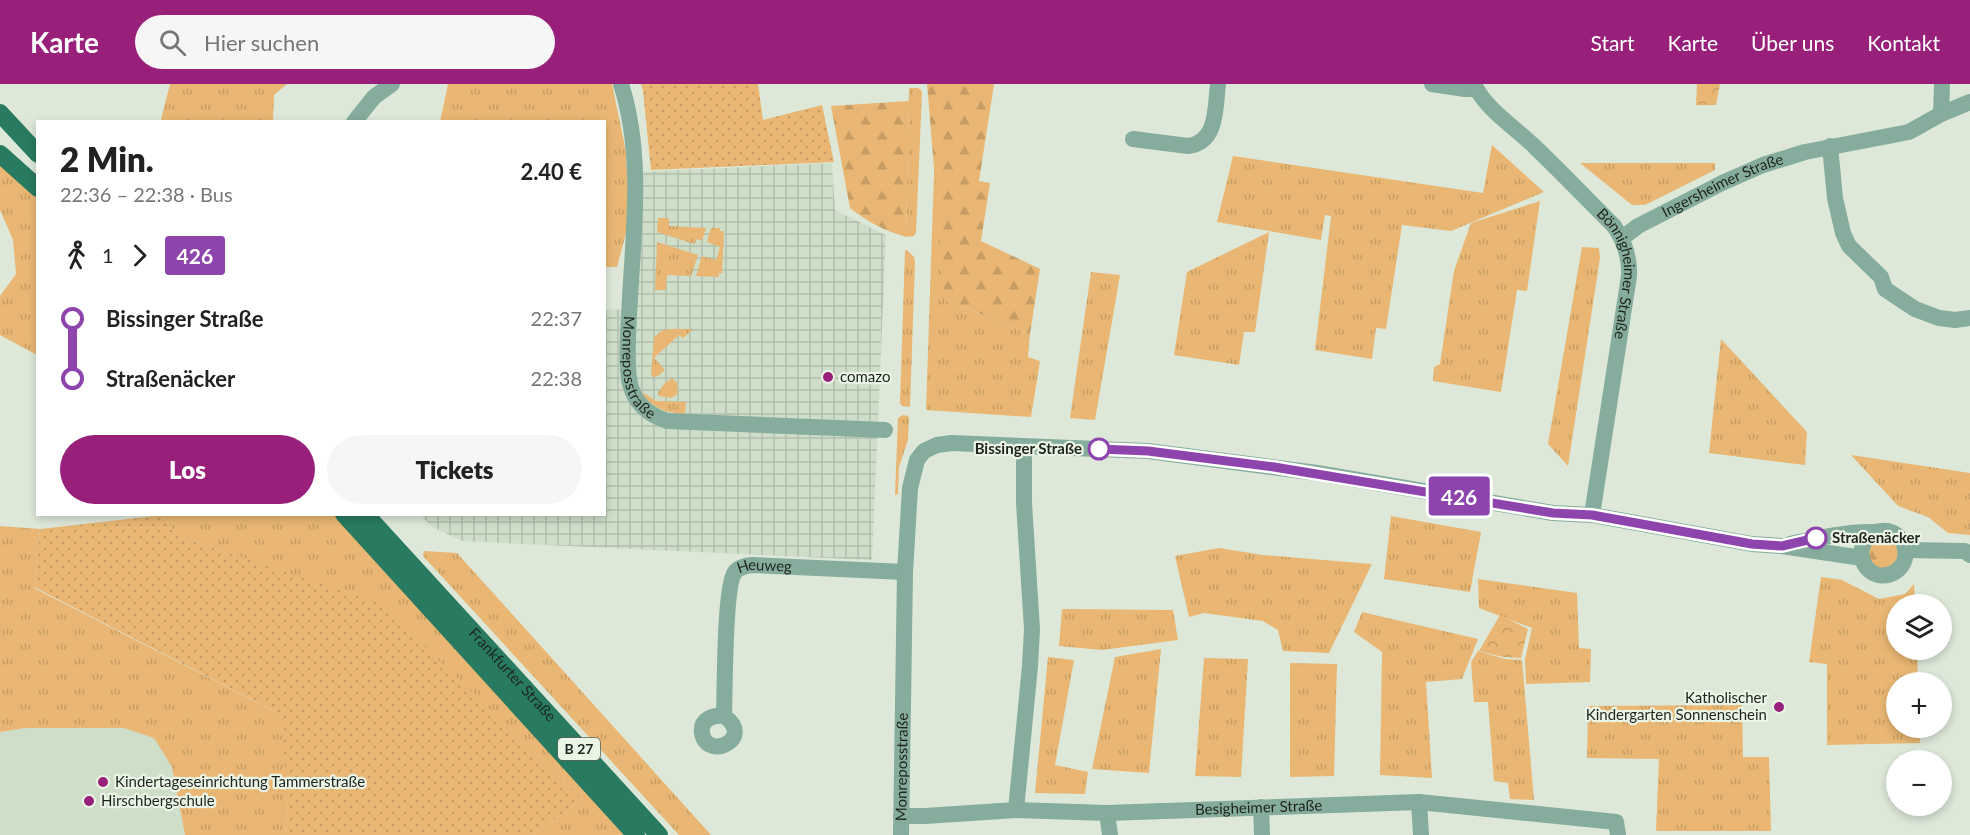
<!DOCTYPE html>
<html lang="de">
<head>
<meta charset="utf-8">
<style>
	:root { --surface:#fff; --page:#f6f6f6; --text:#222; --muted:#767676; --accent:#98207a }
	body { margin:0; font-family:Lato,sans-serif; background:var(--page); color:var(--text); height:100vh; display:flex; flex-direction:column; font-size:22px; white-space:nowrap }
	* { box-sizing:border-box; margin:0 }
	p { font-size:20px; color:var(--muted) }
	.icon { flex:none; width:33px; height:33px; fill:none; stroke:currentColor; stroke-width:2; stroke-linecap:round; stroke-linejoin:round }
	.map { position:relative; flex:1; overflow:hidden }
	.drawer { position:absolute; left:36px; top:36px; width:570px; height:396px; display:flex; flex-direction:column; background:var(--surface); border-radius:0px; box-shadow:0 3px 9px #0003 }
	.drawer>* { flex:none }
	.badge { padding:0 12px; border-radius:4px; font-size:21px; line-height:39px }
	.buttons { position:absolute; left:1886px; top:510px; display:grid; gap:12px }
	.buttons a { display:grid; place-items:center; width:66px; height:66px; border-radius:50%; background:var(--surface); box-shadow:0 3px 9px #0003; font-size:30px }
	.map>.badge { position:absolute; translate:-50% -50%; box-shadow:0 0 0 3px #fff }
	.legs { display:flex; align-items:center; gap:9px; height:66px; padding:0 24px; font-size:20px }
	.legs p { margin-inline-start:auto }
	.head { display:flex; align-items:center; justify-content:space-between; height:102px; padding:0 24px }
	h1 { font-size:33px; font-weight:800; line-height:45px }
	.button { display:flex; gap:12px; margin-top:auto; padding:12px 24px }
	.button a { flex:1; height:69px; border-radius:36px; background:var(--accent); color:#fff; font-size:24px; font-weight:800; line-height:69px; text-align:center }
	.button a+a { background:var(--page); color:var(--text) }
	ul { padding:0 24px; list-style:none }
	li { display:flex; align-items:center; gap:21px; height:60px; font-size:22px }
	li i { display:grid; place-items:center; width:9px; height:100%; margin:0 8px; background:currentColor }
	li i::after { content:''; width:15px; height:15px; margin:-8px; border:4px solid; border-radius:50%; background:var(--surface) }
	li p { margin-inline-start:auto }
	li:first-child i { background:linear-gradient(#0000 50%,currentColor 0) }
	li:last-child i { background:linear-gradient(currentColor 50%,#0000 0) }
	header { display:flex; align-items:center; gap:36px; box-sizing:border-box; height:84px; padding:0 30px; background:var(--accent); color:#fff }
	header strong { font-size:28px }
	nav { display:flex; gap:33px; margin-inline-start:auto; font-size:21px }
	.search { width:420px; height:54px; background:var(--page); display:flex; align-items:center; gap:15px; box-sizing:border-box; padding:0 21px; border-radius:33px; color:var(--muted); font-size:22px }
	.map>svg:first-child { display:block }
	.built { fill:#cfdec9 }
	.industrial { fill:url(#industrial-grid) }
	.grass { fill:url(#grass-tufts) }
	.forest { fill:url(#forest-firs) }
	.park { fill:url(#park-crowns) }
	.garden { fill:url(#garden-dots) }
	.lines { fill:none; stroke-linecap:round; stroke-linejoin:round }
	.minor { stroke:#85ac9c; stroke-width:16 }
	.major { stroke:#287b60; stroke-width:18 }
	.line-1-casing { stroke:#fff; stroke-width:14 }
	.line-1 { stroke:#8e44ad; stroke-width:9 }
	.poi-dot { fill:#98207a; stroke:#ebf5e6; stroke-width:2 }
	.stop-1-dot { fill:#fff; stroke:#8e44ad; stroke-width:3 }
	.labels { text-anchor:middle; stroke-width:4.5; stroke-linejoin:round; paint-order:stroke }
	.shield { fill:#ebf5e6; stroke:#5c625a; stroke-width:1.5 }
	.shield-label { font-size:14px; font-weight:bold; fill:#1f231e }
	.street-label { font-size:15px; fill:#1f231e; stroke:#ebf5e6 }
	.poi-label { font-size:15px; fill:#1f231e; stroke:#ebf5e6; text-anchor:start }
	.stop-label { font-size:15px; font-weight:bold; fill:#1f231e; stroke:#ebf5e6; text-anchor:end }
</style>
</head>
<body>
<header>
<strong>Karte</strong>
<div class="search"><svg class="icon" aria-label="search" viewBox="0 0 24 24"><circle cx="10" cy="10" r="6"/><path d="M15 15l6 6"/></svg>Hier suchen</div>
<nav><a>Start</a><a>Karte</a><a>Über uns</a><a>Kontakt</a></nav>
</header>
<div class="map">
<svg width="1970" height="751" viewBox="0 0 1970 751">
	<defs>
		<pattern id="industrial-grid" width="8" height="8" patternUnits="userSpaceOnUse" patternTransform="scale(1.5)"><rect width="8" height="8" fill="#cfdec9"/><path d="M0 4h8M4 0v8" fill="none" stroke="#b1beac"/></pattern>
		<pattern id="grass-tufts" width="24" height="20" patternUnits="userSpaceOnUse" patternTransform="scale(1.5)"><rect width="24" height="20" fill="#e9b773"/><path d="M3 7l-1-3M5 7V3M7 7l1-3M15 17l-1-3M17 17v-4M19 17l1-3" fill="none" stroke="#c79d63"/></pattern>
		<pattern id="forest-firs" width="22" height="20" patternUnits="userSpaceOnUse" patternTransform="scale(1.5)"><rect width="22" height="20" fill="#e9b773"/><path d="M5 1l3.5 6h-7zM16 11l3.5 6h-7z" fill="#c79d63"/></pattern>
		<pattern id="park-crowns" width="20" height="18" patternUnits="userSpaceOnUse" patternTransform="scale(1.5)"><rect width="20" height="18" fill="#e9b773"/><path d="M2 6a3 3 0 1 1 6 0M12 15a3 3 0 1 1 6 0" fill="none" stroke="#c79d63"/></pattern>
		<pattern id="garden-dots" width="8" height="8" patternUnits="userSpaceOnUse" patternTransform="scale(1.5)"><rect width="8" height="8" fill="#e9b773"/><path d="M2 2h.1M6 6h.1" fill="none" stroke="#c79d63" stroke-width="1.8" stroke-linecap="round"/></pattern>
	</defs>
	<rect width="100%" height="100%" fill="#dde8d9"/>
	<path class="built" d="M 25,644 L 124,644 L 155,654 L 172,683 L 185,751 L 0,751 L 0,648 Z"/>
	<path class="industrial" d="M 832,79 L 835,126 L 886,151 L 872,476 L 462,457 L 432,443 L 420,431 L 604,430 L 605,226 L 632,225 L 638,88 Z"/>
	<g class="grass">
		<path d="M 170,0 L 287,0 L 274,11 L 273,37 L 164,37 L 161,35 Z"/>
		<path d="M 448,0 L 612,0 L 626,68 L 629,138 L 617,183 L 605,183 L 604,38 L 440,38 Z"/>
		<path d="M 937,0 L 943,0 L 945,216 L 1030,250 L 1028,273 L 1040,277 L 1031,333 L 926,326 Z"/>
		<path d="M 909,4 L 918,4 L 921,6 L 922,9 L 916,148 L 914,152 L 906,153 Z"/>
		<path d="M 1492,61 L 1544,108 L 1451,147 L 1402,141 L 1386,245 L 1376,244 L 1372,275 L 1315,266 L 1331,132 L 1325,131 L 1321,156 L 1217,138 L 1233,72 L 1483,109 Z"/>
		<path d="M 0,70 L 37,104 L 37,271 L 0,251 L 0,212 L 16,190 L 13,156 L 0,126 Z"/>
		<path d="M 1580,79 L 1715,79 L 1715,86 L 1645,121 L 1632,121 Z"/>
		<path d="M 1540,117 L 1527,207 L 1517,206 L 1501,308 L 1433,297 L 1434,283 L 1440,280 L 1454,187 L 1471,139 Z"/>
		<path d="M 658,134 L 669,134 L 669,142 L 706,144 L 702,157 L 696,155 L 695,160 L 657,148 Z"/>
		<path d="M 711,144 L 720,144 L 720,147 L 724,147 L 722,189 L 719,189 L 719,193 L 696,192 L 702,172 L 716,176 L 720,163 L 707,158 Z"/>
		<path d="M 1269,148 L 1255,248 L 1244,248 L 1239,281 L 1174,271 L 1187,188 Z"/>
		<path d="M 657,158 L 698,171 L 691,192 L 667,191 L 666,206 L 655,206 Z"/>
		<path d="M 1582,163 L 1599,164 L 1600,174 L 1568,382 L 1548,360 Z"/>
		<path d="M 907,166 L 914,173 L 915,178 L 910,322 L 909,323 L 902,322 L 900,319 L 905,167 Z"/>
		<path d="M 1091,188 L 1120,191 L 1095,336 L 1070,334 Z"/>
		<path d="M 672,245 L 693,245 L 683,254 L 679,251 L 654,274 L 665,286 L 658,292 L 653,293 L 651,291 L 654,253 L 663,246 Z"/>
		<path d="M 1721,255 L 1807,348 L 1805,381 L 1709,369 Z"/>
		<path d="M 672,294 L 677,299 L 678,310 L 671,314 L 659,312 L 658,309 L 664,300 Z"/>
		<path d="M 644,309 L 656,317 L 686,318 L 685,330 C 667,329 655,325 643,311 Z"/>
		<path d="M 903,331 L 908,332 L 909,334 L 908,356 L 899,383 L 898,410 L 895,411 L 898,334 Z"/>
		<path d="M 1851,371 L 1970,389 L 1970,451 L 1948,449 L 1928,433 L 1898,422 Z"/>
		<path d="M 163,431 L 344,431 L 636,751 L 532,751 L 583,715 L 379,520 L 177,452 Z"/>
		<path d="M 1391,432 L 1481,448 L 1470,508 L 1384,495 Z"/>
		<path d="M 0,442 L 40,445 L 34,504 L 280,630 L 288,662 L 288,718 L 285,751 L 185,751 L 172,683 L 154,654 L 124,644 L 25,644 L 0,648 Z"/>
		<path d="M 1219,464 L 1263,471 L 1372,480 L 1329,569 L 1283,567 L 1278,546 L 1263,537 L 1204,529 L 1189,533 L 1175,472 Z"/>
		<path d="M 424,467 L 457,469 L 711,751 L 679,751 L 423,472 Z"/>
		<path d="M 1821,493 L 1842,496 L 1879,515 L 1905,510 L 1914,500 L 1915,520 L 1896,520 L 1896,566 L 1917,566 L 1918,598 L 1896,598 L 1896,644 L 1919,644 L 1920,659 L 1827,661 L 1827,580 L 1809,578 Z"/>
		<path d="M 1478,495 L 1577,509 L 1579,564 L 1591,565 L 1590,598 L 1526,600 L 1525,575 L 1532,544 L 1479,524 Z"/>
		<path d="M 1062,525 L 1173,526 L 1178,556 L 1102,566 L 1059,562 Z"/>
		<path d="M 1362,528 L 1478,555 L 1462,595 L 1426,598 L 1432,694 L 1380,691 L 1382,568 L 1354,548 Z"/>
		<path d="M 1161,565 L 1149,689 L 1092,685 L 1115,573 Z"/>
		<path d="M 1478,567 L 1505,575 L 1522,576 L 1534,716 L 1510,715 L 1508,699 L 1494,697 L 1488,618 L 1474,618 L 1471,578 Z"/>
		<path d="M 1048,573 L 1074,576 L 1055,681 L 1088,688 L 1085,710 L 1035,709 Z"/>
		<path d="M 1204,574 L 1248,575 L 1241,693 L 1195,692 Z"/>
		<path d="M 1290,579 L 1337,580 L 1334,692 L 1290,693 Z"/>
		<path d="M 1742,621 L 1743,673 L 1769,673 L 1771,747 L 1656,747 L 1659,675 L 1587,674 L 1588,622 Z"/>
	</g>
	<g class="forest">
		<path d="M 927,0 L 994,0 L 979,97 L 990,99 L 981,157 L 1040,185 L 1030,250 L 945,216 Z"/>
		<path d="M 909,17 L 906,153 C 886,147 867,138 850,124 L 831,22 Z"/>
		<path d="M 1892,448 L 1904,477 L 1875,490 L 1862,460 Z"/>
	</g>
	<g class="park">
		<path d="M 1697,0 L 1720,0 L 1716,21 L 1696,21 Z"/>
		<path d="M 1500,531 L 1528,545 L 1521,574 L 1503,573 L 1479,567 Z"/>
	</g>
	<g class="garden">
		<path d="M 641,0 L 758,0 L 763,36 L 822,21 L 834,78 L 651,86 L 643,7 Z"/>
		<path d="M 163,431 L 177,452 L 379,519 L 583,715 L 532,751 L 285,751 L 288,718 L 280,630 L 34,503 L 40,445 Z"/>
	</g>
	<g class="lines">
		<g class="minor">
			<path id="s1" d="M 621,0 C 643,68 634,143 630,213 C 629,236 625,279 630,300 C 635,320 649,331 667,337 L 885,346"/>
			<path d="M 1432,0 L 1465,5 L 1476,5"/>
			<path id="s2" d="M 1474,0 C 1486,26 1515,43 1535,63 C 1562,89 1588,116 1614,142 C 1625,158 1630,173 1629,192 L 1592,431"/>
			<path d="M 1941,30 L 1942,0"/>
			<path d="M 354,38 L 374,13 L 392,0"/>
			<path d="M 1133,55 L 1188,62 C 1218,58 1215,24 1218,0"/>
			<path d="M 1830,62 L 1835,114 L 1843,149 L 1849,162 L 1881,193 L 1885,205 L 1915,225 L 1939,234 L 1955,236 L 1970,234"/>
			<path id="s3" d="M 1622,154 L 1638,142 L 1722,99 L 1763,81 L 1805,68 L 1909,48 L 1941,30 L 1970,18"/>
			<path d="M 1790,460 C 1818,454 1844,448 1872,448 C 1879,448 1884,445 1891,448 C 1908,454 1911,478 1895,488 C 1869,503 1846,466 1875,448"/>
			<path d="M 1906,466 L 1965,467 L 1970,471"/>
			<path id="s4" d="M 724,632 C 713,631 700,635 702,649 C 707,678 756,654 724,632 C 725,608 724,502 735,488 C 739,483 745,482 752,481 L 905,488"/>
			<path d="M 1419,718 L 1421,751"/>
			<path d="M 1261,723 L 1262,751"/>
			<path d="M 1016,726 L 1030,582 L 1032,545 L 1024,419 L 1024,362"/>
			<path d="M 1107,729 L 1110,751"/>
			<path id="s5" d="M 901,732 L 925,732 L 1016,726 L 1107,729 L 1419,718 L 1616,738 L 1618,751"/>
			<path id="s6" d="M 901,751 L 905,488 L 910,404 L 917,376 L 924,367 L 937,361 L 951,359 L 1148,367 L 1317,389 L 1553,429 L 1592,431 L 1752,460 L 1782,462 L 1862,474"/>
		</g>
		<g class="major">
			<path d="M 0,29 L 38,70"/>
			<path d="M 0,70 L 38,104"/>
			<path d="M 344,430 L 636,751"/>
			<path id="s7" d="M 365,430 L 659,751"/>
		</g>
	</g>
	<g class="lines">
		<g class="line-1-casing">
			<path id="line-1" d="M 1099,365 L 1148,367 L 1274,383 L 1553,429 L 1592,431 L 1752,460 L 1782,462 L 1816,454"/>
		</g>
		<use href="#line-1" class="line-1"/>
	</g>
	<g class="poi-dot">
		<circle cx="828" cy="293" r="6"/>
		<circle cx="1779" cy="623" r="6"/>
		<circle cx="103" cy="698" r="6"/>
		<circle cx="89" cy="717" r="6"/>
	</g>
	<g class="stop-1-dot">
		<circle cx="1099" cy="365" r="10"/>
		<circle cx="1816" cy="454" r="10"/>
	</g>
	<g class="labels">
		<rect class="shield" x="558" y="654" width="42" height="22" rx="4.5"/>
		<g class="shield-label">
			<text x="579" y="670">B 27</text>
		</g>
		<g class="street-label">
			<text dy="5" stroke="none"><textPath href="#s3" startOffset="114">Ingersheimer Straße</textPath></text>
			<text dy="5" stroke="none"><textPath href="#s2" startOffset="248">Bönnigheimer Straße</textPath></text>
			<text dy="5" stroke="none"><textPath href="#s1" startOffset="288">Monreposstraße</textPath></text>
			<text dy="5" stroke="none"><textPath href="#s4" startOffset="276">Heuweg</textPath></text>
			<text dy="5" stroke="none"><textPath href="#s7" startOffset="218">Frankfurter Straße</textPath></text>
			<text dy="5" stroke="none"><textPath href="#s6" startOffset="68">Monreposstraße</textPath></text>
			<text dy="5" stroke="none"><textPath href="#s5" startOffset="358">Besigheimer Straße</textPath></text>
		</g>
		<g class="poi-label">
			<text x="840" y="298">comazo</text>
			<text x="1767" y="619" text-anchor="end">Katholischer<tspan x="1767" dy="17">Kindergarten Sonnenschein</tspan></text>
			<text x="115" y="703">Kindertageseinrichtung Tammerstraße</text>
			<text x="101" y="722">Hirschbergschule</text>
		</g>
		<g class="stop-label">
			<text x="1082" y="370">Bissinger Straße</text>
			<text x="1832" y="459" text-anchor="start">Straßenäcker</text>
		</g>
	</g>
</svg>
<div class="buttons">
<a><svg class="icon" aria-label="layers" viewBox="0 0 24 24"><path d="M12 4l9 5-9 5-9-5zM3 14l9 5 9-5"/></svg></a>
<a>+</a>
<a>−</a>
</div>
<b class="badge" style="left:1459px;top:412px;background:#8e44ad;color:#fff">426</b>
<section class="drawer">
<div class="head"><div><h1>2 Min.</h1><p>22:36 – 22:38 · Bus</p></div><b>2.40 €</b></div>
<div class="legs"><svg class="icon" aria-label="walk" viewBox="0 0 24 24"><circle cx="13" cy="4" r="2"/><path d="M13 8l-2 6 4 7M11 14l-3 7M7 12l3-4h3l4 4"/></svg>1<svg class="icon" aria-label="forward" viewBox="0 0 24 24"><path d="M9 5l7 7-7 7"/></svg><b class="badge" style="background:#8e44ad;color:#fff">426</b></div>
<ul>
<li><i style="color:#8e44ad"></i><b>Bissinger Straße</b><p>22:37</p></li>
<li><i style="color:#8e44ad"></i><b>Straßenäcker</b><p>22:38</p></li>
</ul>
<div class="button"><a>Los</a><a>Tickets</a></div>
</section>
</div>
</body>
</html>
